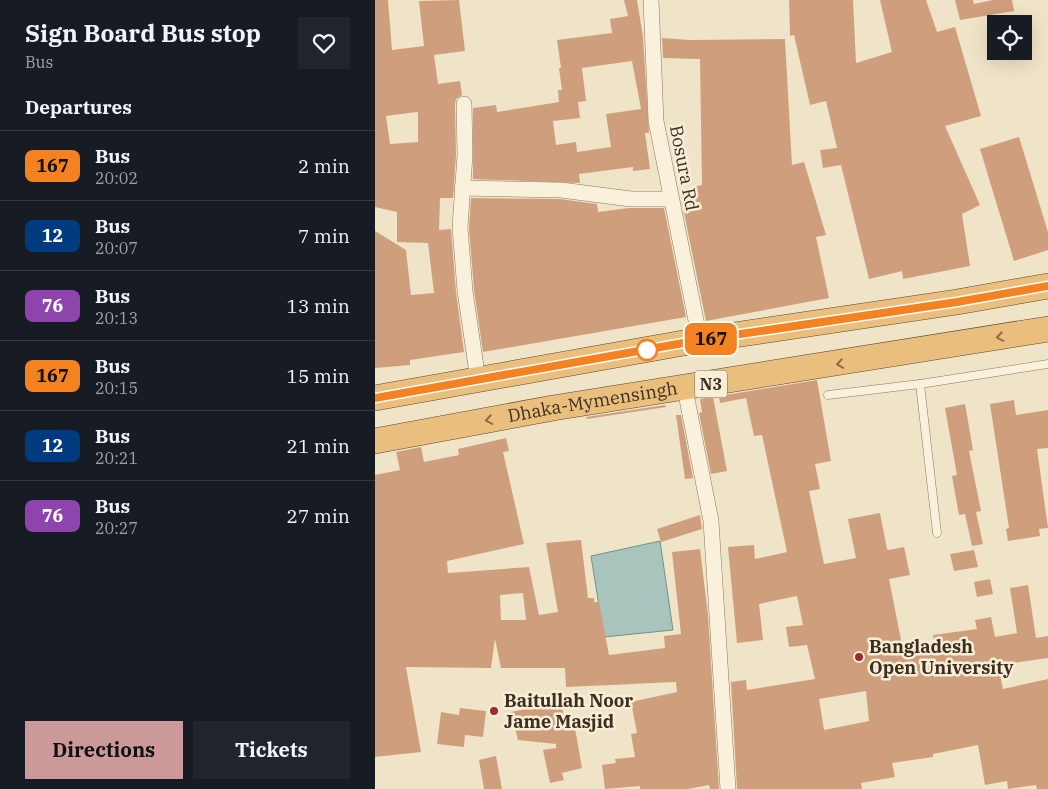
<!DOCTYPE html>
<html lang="en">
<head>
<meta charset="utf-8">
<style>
	:root { --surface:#171b24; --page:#20242c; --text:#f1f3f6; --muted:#9ea1a6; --line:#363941; --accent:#cc999b }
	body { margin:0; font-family:"IBM Plex Serif",serif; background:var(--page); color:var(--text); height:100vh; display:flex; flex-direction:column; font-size:19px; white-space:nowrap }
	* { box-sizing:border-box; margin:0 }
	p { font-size:16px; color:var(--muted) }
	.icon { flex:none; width:28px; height:28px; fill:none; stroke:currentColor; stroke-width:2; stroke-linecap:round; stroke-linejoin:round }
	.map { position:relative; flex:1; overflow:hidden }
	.details { display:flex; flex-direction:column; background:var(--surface); width:375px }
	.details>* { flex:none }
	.badge { padding:0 10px; border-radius:8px; font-size:18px; line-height:32px }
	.buttons { position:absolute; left:612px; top:15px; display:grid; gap:10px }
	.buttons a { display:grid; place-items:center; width:45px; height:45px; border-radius:0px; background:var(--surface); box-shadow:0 5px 20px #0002; font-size:25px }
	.map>.badge { position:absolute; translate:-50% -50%; box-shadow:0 0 0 2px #fff }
	h2 { padding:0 25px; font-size:19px; line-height:45px }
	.round { display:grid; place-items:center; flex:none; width:52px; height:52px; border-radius:0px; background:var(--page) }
	.overview { display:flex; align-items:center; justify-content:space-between; height:85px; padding:0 25px }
	h1 { font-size:24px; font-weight:800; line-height:38px }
	.primary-button { display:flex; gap:10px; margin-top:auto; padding:10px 25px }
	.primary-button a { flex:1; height:58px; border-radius:0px; background:var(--accent); color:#111; font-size:20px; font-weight:800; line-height:58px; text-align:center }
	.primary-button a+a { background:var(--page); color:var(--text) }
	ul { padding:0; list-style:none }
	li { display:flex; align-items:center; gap:15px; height:70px; padding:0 25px; border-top:1px solid var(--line) }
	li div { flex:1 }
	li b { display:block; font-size:19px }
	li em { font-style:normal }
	li .badge { min-width:55px; font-weight:700; text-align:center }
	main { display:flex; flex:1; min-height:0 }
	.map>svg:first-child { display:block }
	.water { fill:#a9c4bc; stroke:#6f938a }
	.building { fill:#cf9f7d; fill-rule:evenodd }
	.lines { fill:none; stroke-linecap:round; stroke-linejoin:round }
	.service-casing { stroke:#8d765c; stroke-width:9 }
	.minor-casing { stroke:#8d765c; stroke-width:16 }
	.trunk-casing { stroke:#5b4430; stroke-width:26 }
	.service { stroke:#faf1dc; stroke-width:8 }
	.minor { stroke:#faf1dc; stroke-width:15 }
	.trunk { stroke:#eabe7c; stroke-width:25 }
	.oneway { stroke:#8b6f49 }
	.line-casing { stroke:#fff; stroke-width:11 }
	.line { stroke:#f58220; stroke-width:8 }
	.stop-dot { fill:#fff; stroke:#f58220; stroke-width:2.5 }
	.poi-dot { fill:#9e2a2b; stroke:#f7eed8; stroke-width:2 }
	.labels { text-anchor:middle; stroke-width:5; stroke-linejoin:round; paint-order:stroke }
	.shield { fill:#f7eed8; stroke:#756857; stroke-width:1 }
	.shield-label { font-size:16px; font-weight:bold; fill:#3d2e20 }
	.street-label { font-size:18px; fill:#3d2e20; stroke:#f7eed8 }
	.poi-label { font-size:18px; font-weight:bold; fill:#3d2e20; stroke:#f7eed8; text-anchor:start }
</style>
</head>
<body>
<main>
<section class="details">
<div class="overview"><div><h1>Sign Board Bus stop</h1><p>Bus</p></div><a class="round"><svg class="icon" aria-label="heart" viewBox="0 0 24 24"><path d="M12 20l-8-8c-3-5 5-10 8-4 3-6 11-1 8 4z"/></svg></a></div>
<h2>Departures</h2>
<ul>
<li><span class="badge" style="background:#f58220;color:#111">167</span><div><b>Bus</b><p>20:02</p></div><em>2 min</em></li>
<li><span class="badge" style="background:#003b80;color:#fff">12</span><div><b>Bus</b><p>20:07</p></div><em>7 min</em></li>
<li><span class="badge" style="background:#8e44ad;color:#fff">76</span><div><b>Bus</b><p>20:13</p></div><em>13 min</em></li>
<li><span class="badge" style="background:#f58220;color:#111">167</span><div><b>Bus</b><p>20:15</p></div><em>15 min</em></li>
<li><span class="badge" style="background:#003b80;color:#fff">12</span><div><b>Bus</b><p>20:21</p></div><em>21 min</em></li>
<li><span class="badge" style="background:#8e44ad;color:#fff">76</span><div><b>Bus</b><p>20:27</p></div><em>27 min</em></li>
</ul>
<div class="primary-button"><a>Directions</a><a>Tickets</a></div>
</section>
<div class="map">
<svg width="673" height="789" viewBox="0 0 673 789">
	<rect width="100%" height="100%" fill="#f0e4c8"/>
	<path class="water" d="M 285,541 L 298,630 L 229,637 L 216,556 Z"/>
	<g class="building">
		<path d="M 0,0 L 13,0 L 17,50 L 49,46 L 44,1 L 84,0 L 90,51 L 59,55 L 63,84 L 85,81 L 87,95 L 81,99 L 80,104 L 81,155 L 78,198 L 65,198 L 64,230 L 76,229 L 81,292 L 89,352 L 35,360 L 35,365 L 0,368 L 0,231 L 31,250 L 36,295 L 59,293 L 53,243 L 22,242 L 22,212 L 0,207 ZM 42,112 L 43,113 L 43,142 L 15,144 L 11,116 Z"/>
		<path d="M 249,0 L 262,0 L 268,37 L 274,133 L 270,133 L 275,169 L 258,171 L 258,167 L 204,174 L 205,183 L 98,179 L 98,108 L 121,105 L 122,112 L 184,102 L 183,90 L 187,90 L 184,68 L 186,68 L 182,40 L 237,33 L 235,19 L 253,16 ZM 257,61 L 266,109 L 231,114 L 236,147 L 202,152 L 201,142 L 181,145 L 178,121 L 205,118 L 203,102 L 211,101 L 207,68 Z"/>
		<path d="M 414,0 L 478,0 L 481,63 L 517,52 L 505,0 L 551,0 L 562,32 L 580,27 L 606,116 L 570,126 L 605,205 L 587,214 L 595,266 L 528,279 L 527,271 L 494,279 L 466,165 L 448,168 L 445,150 L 462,148 L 451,101 L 435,105 L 419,35 L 415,36 Z"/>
		<path d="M 580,0 L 598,0 L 599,4 L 618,0 L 637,0 L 639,11 L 585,20 Z"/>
		<path d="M 287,38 L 315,40 L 410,39 L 417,165 L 429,162 L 451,235 L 441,237 L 454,298 L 331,321 L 306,198 L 309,198 L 307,190 L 327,185 L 325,59 L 288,58 Z"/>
		<path d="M 644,137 L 673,232 L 673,250 L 639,261 L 605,149 Z"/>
		<path d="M 96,198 L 185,199 L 222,204 L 223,212 L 254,208 L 289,208 L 311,317 L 108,352 L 99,290 L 94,227 Z"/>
		<path d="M 442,380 L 456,461 L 440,464 L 445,489 L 434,491 L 449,564 L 481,558 L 473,519 L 505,513 L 512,549 L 514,550 L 529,547 L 535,575 L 514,579 L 528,650 L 560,645 L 558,635 L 602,629 L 600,620 L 616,617 L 620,637 L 642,633 L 635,588 L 653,585 L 661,638 L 673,636 L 673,658 L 623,665 L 628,689 L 673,679 L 673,789 L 662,789 L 661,785 L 633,789 L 632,781 L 610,785 L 603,745 L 558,754 L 558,757 L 517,763 L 520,777 L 486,783 L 487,789 L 362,789 L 356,682 L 371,680 L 372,690 L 440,679 L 432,645 L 414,647 L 411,627 L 428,625 L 422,596 L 384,604 L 388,640 L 362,643 L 353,547 L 379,545 L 380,559 L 412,552 L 387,435 L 379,436 L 371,398 L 345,403 L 344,396 ZM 491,691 L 494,721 L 449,730 L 444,699 Z"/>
		<path d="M 338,397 L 352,471 L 336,474 L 324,413 L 327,412 L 325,399 Z"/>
		<path d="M 639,400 L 641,415 L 673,410 L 673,448 L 662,449 L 673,528 L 664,529 L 665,536 L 633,541 L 631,529 L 634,528 L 615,404 Z"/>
		<path d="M 590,404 L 598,450 L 594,451 L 606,511 L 601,512 L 608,544 L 597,546 L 590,514 L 584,515 L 577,476 L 582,475 L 570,408 Z"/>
		<path d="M 290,405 L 291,407 L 212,419 L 211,417 Z"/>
		<path d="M 301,415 L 306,415 L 318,478 L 310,479 Z"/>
		<path d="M 131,438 L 134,451 L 128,452 L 149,544 L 72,561 L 73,573 L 154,567 L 164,615 L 183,612 L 171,543 L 206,540 L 213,598 L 219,598 L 219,602 L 224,602 L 234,655 L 290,648 L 289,636 L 306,634 L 297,552 L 325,549 L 333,615 L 344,789 L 335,789 L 334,785 L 313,789 L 265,789 L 265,786 L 230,789 L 227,765 L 241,763 L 240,759 L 260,757 L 256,734 L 262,733 L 256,702 L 302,692 L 301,682 L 191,687 L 190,668 L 126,668 L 120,639 L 116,668 L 31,667 L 46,752 L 0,757 L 0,475 L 25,470 L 21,452 L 46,447 L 49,462 L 84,455 L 83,449 ZM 148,593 L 151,620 L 126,620 L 125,595 Z"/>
		<path d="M 325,515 L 327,529 L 286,542 L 282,529 Z"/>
		<path d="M 599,550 L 603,567 L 579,571 L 575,554 Z"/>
		<path d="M 615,579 L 618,594 L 602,597 L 599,582 Z"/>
		<path d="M 187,702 L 190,730 L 200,728 L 207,768 L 187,773 L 189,780 L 175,783 L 168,750 L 181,748 L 181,744 L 143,740 L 136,712 Z"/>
		<path d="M 85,708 L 111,711 L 108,737 L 90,735 L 89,747 L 62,744 L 66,712 L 84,715 Z"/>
		<path d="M 121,756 L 127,789 L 109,789 L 104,760 Z"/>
	</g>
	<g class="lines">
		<g class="service-casing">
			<g id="service">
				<path d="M 545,384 L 673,364"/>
				<path d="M 453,395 L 545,384 L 562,533"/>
			</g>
		</g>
		<g class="minor-casing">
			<g id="minor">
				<path d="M 276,0 L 281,121 L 325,340"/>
				<path d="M 89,104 L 90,155 L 85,227 L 90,291 L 103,380"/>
				<path d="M 87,188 L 186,190 L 256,199 L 296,199"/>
				<path d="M 310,389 L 336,521 L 353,789"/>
			</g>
		</g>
		<g class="trunk-casing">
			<g id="trunk">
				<path d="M 0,398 L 325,340 L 582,302 L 673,286"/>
				<path id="s1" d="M 0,441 L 178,408 L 673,329"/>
			</g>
		</g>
		<use href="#service" class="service"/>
		<use href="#minor" class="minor"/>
		<use href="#trunk" class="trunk"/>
	</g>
	<defs><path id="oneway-chevron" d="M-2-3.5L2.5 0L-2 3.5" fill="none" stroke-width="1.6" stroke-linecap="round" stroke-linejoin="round" transform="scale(1.25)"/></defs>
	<g class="oneway">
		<use href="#oneway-chevron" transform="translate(625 337) rotate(170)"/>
		<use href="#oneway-chevron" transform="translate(465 364) rotate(171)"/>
		<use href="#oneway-chevron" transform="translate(114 420) rotate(170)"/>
	</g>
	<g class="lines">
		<g class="line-casing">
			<path id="line" d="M 0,398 L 325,340 L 582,302 L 673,286"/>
		</g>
		<use href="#line" class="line"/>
	</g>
	<circle class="stop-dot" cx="272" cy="350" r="10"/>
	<g class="poi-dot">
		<circle cx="484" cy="657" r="5"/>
		<circle cx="119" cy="711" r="5"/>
	</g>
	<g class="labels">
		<rect class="shield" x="320" y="370.5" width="32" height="27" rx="4"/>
		<g class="shield-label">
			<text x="336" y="390">N3</text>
		</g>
		<g class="street-label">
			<text transform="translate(309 168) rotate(79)" y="6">Bosura Rd</text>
			<text dy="6" stroke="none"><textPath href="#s1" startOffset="221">Dhaka-Mymensingh</textPath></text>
		</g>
		<g class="poi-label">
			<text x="494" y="653">Bangladesh<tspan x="494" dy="21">Open University</tspan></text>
			<text x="129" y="707">Baitullah Noor<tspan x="129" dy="21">Jame Masjid</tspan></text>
		</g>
	</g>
</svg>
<div class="buttons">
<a><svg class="icon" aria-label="locate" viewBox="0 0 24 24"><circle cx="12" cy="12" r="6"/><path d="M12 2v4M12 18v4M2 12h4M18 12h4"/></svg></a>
</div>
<b class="badge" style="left:336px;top:339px;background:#f58220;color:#111">167</b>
</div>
</main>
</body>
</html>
